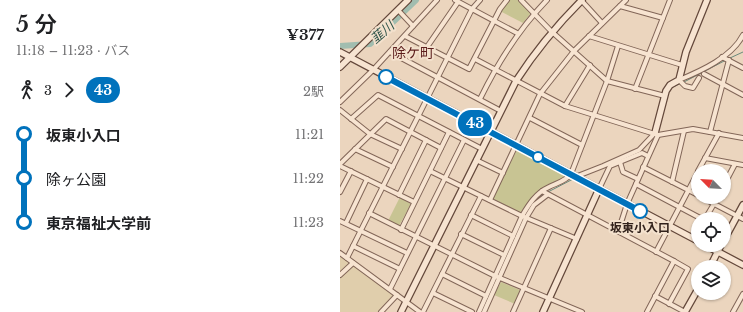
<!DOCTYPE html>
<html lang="ja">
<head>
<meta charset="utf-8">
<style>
	:root { --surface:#fff; --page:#f6f6f6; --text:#202124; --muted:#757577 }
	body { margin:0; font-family:"Libre Baskerville","Noto Sans JP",serif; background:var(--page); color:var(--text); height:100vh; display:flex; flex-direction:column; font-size:15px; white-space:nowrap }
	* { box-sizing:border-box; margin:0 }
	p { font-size:13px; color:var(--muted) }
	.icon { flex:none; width:22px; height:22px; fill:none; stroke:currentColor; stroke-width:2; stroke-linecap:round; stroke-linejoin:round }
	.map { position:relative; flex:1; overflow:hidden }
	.side { display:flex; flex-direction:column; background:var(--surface); width:340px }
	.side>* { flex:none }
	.badge { padding:0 8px; border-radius:13px; font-size:14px; line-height:26px }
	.needle { width:26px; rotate:294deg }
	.controls { position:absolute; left:351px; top:164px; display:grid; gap:8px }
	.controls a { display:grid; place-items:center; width:40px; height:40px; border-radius:50%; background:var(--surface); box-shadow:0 1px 3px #0004; font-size:20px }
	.map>.badge { position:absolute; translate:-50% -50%; box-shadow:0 0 0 2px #fff }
	.legs { display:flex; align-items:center; gap:6px; height:44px; padding:0 16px; font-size:13px }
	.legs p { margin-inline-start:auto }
	.summary { display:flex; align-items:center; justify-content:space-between; height:68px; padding:0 16px }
	h1 { font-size:22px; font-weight:600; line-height:30px }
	ul { padding:0 16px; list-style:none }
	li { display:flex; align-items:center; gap:14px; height:44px; font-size:15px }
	li i { display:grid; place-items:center; width:6px; height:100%; margin:0 5px; background:currentColor }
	li i::after { content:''; width:10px; height:10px; margin:-5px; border:3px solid; border-radius:50%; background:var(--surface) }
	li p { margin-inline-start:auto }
	li:first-child i { background:linear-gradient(#0000 50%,currentColor 0) }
	li:last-child i { background:linear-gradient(currentColor 50%,#0000 0) }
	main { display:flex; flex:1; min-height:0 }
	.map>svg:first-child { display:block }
	.farmland { fill:#e0ceac }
	.green { fill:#c8c493 }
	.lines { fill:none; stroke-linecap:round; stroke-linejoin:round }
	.stream { stroke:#6a8a7c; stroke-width:1 }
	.river { stroke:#a1bdaf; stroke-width:6 }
	.street-casing { stroke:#826658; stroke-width:6 }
	.secondary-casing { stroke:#64483b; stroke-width:8 }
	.street { stroke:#f7e4d1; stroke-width:4 }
	.secondary { stroke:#f7e4d1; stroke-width:5.5 }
	.line-1-casing { stroke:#fff; stroke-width:9 }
	.line-1 { stroke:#0072bc; stroke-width:6 }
	.stop-1-dot { fill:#fff; stroke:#0072bc; stroke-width:2 }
	.labels { text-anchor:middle; stroke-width:4; stroke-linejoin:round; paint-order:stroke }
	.stop-label { font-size:12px; font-weight:bold; fill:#32221c; stroke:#f3e1cd }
	.water-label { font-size:13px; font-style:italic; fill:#2c5248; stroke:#f3e1cd }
	.quarter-label { font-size:14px; fill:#5d1e1d; stroke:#f3e1cd }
</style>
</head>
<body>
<main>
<section class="side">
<div class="summary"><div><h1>5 分</h1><p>11:18 – 11:23 · バス</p></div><b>¥377</b></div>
<div class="legs"><svg class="icon" aria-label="walk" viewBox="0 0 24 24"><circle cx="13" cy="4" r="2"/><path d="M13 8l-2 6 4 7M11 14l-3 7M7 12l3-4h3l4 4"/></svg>3<svg class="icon" aria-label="forward" viewBox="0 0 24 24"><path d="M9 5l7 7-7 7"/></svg><b class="badge" style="background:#0072bc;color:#fff">43</b><p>2駅</p></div>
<ul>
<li><i style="color:#0072bc"></i><b>坂東小入口</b><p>11:21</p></li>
<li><i style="color:#0072bc"></i><span>除ヶ公園</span><p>11:22</p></li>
<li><i style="color:#0072bc"></i><b>東京福祉大学前</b><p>11:23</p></li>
</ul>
</section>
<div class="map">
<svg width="403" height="312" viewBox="0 0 403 312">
	<rect width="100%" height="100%" fill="#ebd5be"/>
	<path class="farmland" d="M 0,255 L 55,296 L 38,312 L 0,312 Z"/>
	<g class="green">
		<path d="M 169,0 L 178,0 L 191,13 L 183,23 L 160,11 Z"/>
		<path d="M 177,150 L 226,176 L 226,178 L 190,201 L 180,213 L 152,198 Z"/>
		<path d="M 60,197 L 71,204 L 59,226 L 48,221 Z"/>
		<path d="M 161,282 L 180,290 L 175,304 L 154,295 Z"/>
	</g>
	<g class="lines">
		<g class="stream">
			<path d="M 390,58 L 403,52"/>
			<path d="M 344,82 L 386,60"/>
			<path d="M 331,88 L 341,83"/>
			<path d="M 301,151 L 306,146"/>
			<path d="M 208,192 L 235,178"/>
			<path d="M 194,203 L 203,194"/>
			<path d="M 185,216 L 189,209"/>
			<path d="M 159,273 L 174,239"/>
			<path d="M 142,312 L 156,281"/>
		</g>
		<path class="river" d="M 0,46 L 30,44 L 76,0"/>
		<g class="street-casing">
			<g id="street">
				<path d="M 115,0 L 177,33"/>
				<path d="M 181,0 L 211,31 L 267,81 L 325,96"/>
				<path d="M 241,0 L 262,23"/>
				<path d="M 280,6 L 323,18"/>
				<path d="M 58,10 L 73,26"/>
				<path d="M 65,36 L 129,69 L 160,9 L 167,0"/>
				<path d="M 249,36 L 342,65"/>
				<path d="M 87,47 L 118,2"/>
				<path d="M 50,52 L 161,111"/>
				<path d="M 382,57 L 403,68"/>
				<path d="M 135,59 L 225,106 L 318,135 L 353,129 L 403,138"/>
				<path d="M 364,74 L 403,95"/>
				<path d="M 359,78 L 353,88 L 345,86 L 339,80 C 361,71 392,57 403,35"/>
				<path d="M 295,89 L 330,0"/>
				<path d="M 140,99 C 158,62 178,30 207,0"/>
				<path d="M 0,102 L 33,70 L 97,0"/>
				<path d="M 225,106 L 250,65"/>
				<path d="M 0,110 L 30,134 L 62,149"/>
				<path d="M 190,118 L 242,145"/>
				<path d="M 11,119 L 38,95 L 142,149"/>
				<path d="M 370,132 L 389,60"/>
				<path d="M 15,149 L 53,167"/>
				<path d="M 365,158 L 403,165"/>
				<path d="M 136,160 L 163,173"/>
				<path d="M 280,162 L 283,172 L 298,179"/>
				<path d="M 0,164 L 46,119 L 101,148"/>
				<path d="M 0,166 L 74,202"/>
				<path d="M 303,167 L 358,195"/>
				<path d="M 90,171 L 182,216 L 237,239"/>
				<path d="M 358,171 L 379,133"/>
				<path d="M 235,177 L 263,166 L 299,150 L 315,133"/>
				<path d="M 332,182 L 344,131"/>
				<path d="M 296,184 L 362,219"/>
				<path d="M 384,185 L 395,164"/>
				<path d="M 259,189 L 270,166 L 302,153 L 308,156"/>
				<path d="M 202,191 L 334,261 L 307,312"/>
				<path d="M 0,192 L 11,171"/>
				<path d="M 59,195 L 86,140"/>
				<path d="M 361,197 L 403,219"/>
				<path d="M 150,200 L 200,94 L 234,51 L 286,0"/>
				<path d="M 29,213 L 155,276 L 242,312"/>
				<path d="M 131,215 L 173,236"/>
				<path d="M 365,219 L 378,197"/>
				<path d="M 0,221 L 67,253"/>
				<path d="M 6,223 L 27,179"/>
				<path d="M 61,230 L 109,132"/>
				<path d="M 278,232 L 287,204 L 318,135"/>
				<path d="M 121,234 L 164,255"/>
				<path d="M 13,246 L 60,269"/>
				<path d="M 316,252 L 358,172"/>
				<path d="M 0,253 L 80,312"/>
				<path d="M 7,258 L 132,9 L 140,0"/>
				<path d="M 102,274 L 146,296"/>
				<path d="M 0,275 L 13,263"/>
				<path d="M 50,289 L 124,140"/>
				<path d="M 93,293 L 132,312"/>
				<path d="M 315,296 L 345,312"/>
				<path d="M 329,304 L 348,269 L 334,261"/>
				<path d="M 41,312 L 57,295"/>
				<path d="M 83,312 L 141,196"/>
				<path d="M 139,312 L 182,216 C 189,204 196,193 209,187 C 217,183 226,181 231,174 L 267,81 L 278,46"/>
				<path d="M 144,312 L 186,218 L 194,205 L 207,195"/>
				<path d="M 173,312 L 211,228"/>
				<path d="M 393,312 L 403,294"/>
			</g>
		</g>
		<g class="secondary-casing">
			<g id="secondary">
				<path d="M 0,52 L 358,241"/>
				<path d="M 0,67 L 68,0"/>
				<path d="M 315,133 L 326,91 L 330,85 L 339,80 L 346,52 L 367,0"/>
				<path d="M 384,240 L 403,205"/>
				<path d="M 365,245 L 403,265"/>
				<path d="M 370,267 L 381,245"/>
				<path d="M 61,312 L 176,81 C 196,50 216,26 242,0"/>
				<path d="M 203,312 L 259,189"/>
				<path d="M 345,312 L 358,289"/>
			</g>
		</g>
		<use href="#street" class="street"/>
		<use href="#secondary" class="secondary"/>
	</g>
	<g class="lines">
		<g class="line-1-casing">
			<path id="line-1" d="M 46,77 L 300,211"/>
		</g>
		<use href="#line-1" class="line-1"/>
	</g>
	<g class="stop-1-dot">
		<circle cx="46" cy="77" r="7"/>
		<circle cx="198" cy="157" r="5"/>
		<circle cx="300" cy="211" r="7"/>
	</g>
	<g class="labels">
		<g class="stop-label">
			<text x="300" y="232">坂東小入口</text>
		</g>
		<g class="water-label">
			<text transform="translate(42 32) rotate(-41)" y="5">韮川</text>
		</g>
		<g class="quarter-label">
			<text x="73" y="58">除ケ町</text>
		</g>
	</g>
</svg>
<div class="controls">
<a><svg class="needle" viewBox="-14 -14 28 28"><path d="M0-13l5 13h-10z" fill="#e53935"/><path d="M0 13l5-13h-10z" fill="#757577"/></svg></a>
<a><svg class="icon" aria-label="locate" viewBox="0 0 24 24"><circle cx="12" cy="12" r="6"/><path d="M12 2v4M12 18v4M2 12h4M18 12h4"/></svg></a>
<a><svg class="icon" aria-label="layers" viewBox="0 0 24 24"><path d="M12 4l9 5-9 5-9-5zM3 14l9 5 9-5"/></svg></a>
</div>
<b class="badge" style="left:135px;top:123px;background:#0072bc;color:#fff">43</b>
</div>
</main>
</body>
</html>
